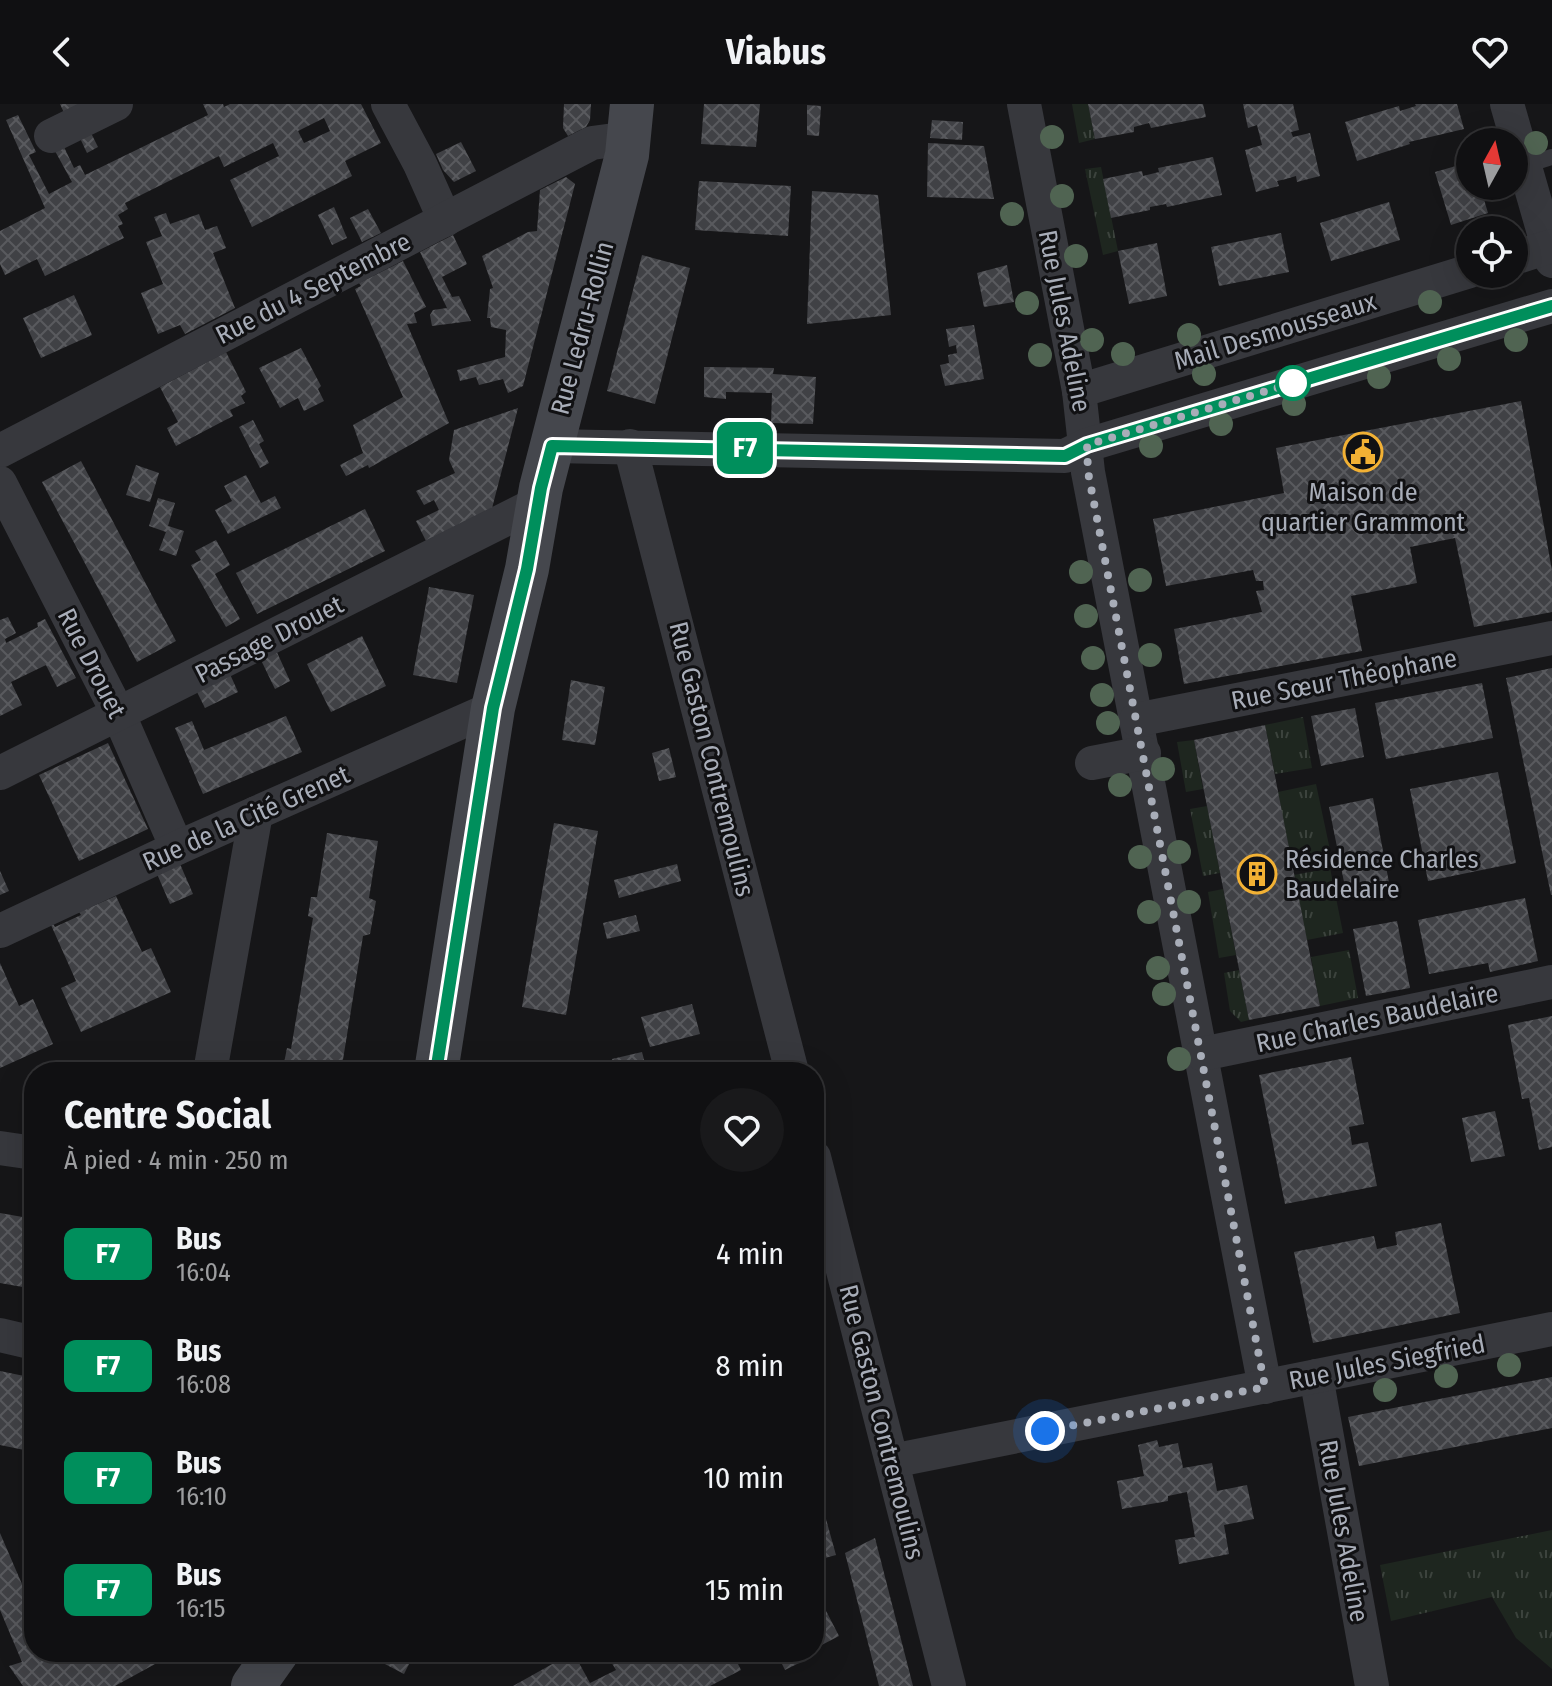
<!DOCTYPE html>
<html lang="fr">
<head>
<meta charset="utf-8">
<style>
	:root { --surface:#101012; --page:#19191b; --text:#f1f3f6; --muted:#9c9d9f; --line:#303032 }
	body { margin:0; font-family:"Fira Sans Condensed",sans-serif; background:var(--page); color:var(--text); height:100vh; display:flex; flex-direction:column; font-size:30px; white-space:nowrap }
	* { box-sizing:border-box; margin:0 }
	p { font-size:26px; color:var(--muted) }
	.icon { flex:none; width:44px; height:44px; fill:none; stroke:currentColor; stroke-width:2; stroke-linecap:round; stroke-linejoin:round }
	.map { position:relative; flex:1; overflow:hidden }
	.panel { position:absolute; left:24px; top:958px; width:800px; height:600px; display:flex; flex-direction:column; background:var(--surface); border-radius:32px; box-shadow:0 8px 32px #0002,0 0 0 2px var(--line) }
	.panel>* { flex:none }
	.badge { padding:0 16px; border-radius:12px; font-size:28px; line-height:52px }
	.needle { width:52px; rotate:8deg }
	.controls { position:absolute; left:1456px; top:24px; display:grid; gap:16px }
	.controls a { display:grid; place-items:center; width:72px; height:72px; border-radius:50%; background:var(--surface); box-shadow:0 8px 32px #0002,0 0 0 2px var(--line); font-size:40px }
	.you { position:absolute; width:40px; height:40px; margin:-20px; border:6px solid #fff; border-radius:50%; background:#1a73e8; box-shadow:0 0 0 12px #1a73e833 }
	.map>.badge { position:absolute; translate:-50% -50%; box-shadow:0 0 0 4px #fff }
	.round { display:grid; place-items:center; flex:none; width:84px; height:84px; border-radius:42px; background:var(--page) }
	.summary { display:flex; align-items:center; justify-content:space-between; height:136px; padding:0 40px }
	h1 { font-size:38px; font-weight:700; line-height:60px }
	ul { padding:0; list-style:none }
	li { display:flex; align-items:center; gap:24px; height:112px; padding:0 40px }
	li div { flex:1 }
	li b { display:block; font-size:30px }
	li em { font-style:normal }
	li .badge { min-width:88px; font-weight:700; text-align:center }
	header { display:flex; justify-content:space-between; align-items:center; height:104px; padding:0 40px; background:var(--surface); font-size:36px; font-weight:700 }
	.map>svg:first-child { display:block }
	.grass { fill:url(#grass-tufts) }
	.building { fill:url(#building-cross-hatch); fill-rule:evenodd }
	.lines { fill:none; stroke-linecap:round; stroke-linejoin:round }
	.lane { stroke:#37383d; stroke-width:16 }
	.street { stroke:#37383d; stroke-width:34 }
	.secondary { stroke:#45474d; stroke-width:44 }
	.tree { fill:#506452 }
	.line-casing { stroke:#fff; stroke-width:18 }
	.line { stroke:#008f5c; stroke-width:12 }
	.walk { stroke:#a8adb8; stroke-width:8; stroke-dasharray:0 14.4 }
	.stop-dot { fill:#fff; stroke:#008f5c; stroke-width:4 }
	.labels { text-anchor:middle; stroke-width:6; stroke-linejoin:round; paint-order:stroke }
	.street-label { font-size:26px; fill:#a8adb8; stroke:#111113 }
	.poi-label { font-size:26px; fill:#a8adb8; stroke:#111113 }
</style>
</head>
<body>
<header><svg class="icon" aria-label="back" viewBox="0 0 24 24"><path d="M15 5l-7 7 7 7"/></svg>Viabus<svg class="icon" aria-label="heart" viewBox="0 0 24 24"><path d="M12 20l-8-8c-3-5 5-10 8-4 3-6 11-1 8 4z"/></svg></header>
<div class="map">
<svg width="1552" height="1582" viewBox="0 0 1552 1582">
	<defs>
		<pattern id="grass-tufts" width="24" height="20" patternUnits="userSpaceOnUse" patternTransform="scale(2)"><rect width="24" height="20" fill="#1e261f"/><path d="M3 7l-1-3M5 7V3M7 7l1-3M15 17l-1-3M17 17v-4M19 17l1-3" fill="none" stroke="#3c433d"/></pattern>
		<pattern id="building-cross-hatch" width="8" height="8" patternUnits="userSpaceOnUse" patternTransform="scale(2)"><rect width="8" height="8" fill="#404145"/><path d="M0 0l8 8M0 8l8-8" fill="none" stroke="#595a5e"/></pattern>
	</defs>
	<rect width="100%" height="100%" fill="#161618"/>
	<g class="grass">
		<path d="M 1072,0 L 1088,0 L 1095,35 L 1079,39 Z"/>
		<path d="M 1101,63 L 1118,147 L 1103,151 L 1085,65 Z"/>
		<path d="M 1303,613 L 1312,664 L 1275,670 L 1265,621 Z"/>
		<path d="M 1194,636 L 1203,685 L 1186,688 L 1177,638 Z"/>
		<path d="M 1316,680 L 1330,746 L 1291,755 L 1278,688 Z"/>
		<path d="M 1207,702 L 1220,769 L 1203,772 L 1190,705 Z"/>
		<path d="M 1330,764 L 1343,829 L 1307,836 L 1294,771 Z"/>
		<path d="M 1223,785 L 1236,851 L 1219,854 L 1208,788 Z"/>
		<path d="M 1349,846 L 1358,894 L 1320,902 L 1311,853 Z"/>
		<path d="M 1239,866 L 1249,916 L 1241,918 L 1230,907 L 1224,869 Z"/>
		<path d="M 1552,1426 L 1552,1565 L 1516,1534 L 1492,1493 L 1391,1517 L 1380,1461 Z"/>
	</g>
	<g class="building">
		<path d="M 60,0 L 87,0 L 65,11 Z"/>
		<path d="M 203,0 L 223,0 L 224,3 L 230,0 L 361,0 L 381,39 L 345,57 L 352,72 L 252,123 L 230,76 L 279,52 L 273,39 L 224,63 L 219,52 L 125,99 L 128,105 L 118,111 L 123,120 L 118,122 L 124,134 L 45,172 L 37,155 L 5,171 L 0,160 L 0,127 L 45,104 L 6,16 L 18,11 L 36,48 L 29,51 L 49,90 L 72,78 L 55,47 L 64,43 L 74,64 L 80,61 L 85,71 L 208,11 ZM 324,14 L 330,27 L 304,39 L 298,27 Z"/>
		<path d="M 564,0 L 591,0 L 590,16 L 586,23 L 568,32 L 563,24 Z"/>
		<path d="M 704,0 L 760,0 L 756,43 L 701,40 Z"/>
		<path d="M 1088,0 L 1203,0 L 1206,13 L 1151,24 L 1149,19 L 1134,23 L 1134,28 L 1095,35 Z"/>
		<path d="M 1243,0 L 1293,0 L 1299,26 L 1291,28 L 1293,33 L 1310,29 L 1320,72 L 1297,78 L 1296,72 L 1286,75 L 1277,77 L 1279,82 L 1256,88 L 1245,46 L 1262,41 L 1257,21 L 1248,24 Z"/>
		<path d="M 1415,0 L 1457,0 L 1464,25 L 1409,38 L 1410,40 L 1357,57 L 1345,18 L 1399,2 L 1400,7 L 1416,2 Z"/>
		<path d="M 807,1 L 821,2 L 819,32 L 807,31 Z"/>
		<path d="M 932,16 L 963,18 L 962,36 L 930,34 Z"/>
		<path d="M 90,27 L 98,43 L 87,49 L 79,32 Z"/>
		<path d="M 461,38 L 476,67 L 454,78 L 443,66 L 436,50 Z"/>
		<path d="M 928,39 L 984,42 L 994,95 L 927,93 Z"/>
		<path d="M 1213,53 L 1222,91 L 1167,103 L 1166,100 L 1150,103 L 1150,106 L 1111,114 L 1103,75 L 1142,67 L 1143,72 L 1159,68 L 1158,64 Z"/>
		<path d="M 1470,58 L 1470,82 L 1480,82 L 1488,109 L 1451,121 L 1435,68 Z"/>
		<path d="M 566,73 L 575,80 L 523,282 L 508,289 L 503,275 L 479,281 L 476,273 L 460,277 L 457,266 L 505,253 L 506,226 L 491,223 L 490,214 L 487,214 L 490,185 L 493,184 L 482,152 L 528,128 L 537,127 L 540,86 Z"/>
		<path d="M 699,77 L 791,82 L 788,132 L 695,126 Z"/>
		<path d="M 812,87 L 878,91 L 891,211 L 807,220 Z"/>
		<path d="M 1389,98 L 1400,136 L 1331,157 L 1320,119 Z"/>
		<path d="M 334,103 L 347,134 L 332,141 L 318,111 Z"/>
		<path d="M 368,105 L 381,129 L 362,138 L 350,114 Z"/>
		<path d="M 166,109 L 170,120 L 199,110 L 205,126 L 217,122 L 226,144 L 213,149 L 235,204 L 185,230 L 180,221 L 158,230 L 141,189 L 163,180 L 146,138 L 162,132 L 154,113 Z"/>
		<path d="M 1281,129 L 1289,168 L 1219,182 L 1211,143 Z"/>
		<path d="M 453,131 L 467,160 L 442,173 L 452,193 L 459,192 L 471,217 L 432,222 L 430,211 L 433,206 L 447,204 L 420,148 Z"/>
		<path d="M 1157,139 L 1167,192 L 1129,200 L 1118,147 Z"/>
		<path d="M 642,151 L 690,164 L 655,300 L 607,287 Z"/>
		<path d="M 403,157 L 426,203 L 414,209 L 417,219 L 407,220 L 449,319 L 369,364 L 368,361 L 346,372 L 340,361 L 363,349 L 353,321 L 403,293 L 355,185 L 361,182 L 359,179 Z"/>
		<path d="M 1007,161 L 1014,198 L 984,203 L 977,169 Z"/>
		<path d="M 74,191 L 92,231 L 41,254 L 23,214 Z"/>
		<path d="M 974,221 L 984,275 L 945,282 L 940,261 L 949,259 L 948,251 L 957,249 L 956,241 L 949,243 L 946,225 Z"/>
		<path d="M 301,244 L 321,282 L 318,285 L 324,297 L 304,307 L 298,294 L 280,304 L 259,264 Z"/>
		<path d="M 226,248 L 246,288 L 241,292 L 245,299 L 230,306 L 233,312 L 176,342 L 167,324 L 178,318 L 160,283 Z"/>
		<path d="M 704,263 L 774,264 L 773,270 L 816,273 L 813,320 L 771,319 L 772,289 L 726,288 L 726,295 L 704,293 Z"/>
		<path d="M 1521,297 L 1552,466 L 1552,508 L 1474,523 L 1455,434 L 1410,443 L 1417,479 L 1351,492 L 1362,547 L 1184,580 L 1174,525 L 1262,508 L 1256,487 L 1264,486 L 1263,477 L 1256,477 L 1253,466 L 1166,482 L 1153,415 L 1284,389 L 1276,344 Z"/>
		<path d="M 518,304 L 490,412 L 429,443 L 416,417 L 439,406 L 434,396 L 424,401 L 416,387 L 455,369 L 449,356 L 454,326 Z"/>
		<path d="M 253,316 L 264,337 L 259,340 L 269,359 L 260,364 L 239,323 Z"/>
		<path d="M 81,357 L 176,537 L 137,558 L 42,378 Z"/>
		<path d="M 136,361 L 159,369 L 150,398 L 126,391 Z"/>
		<path d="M 246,371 L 261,399 L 275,392 L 281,404 L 228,430 L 215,406 L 232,397 L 224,382 Z"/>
		<path d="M 158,394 L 175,399 L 168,422 L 184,427 L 176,452 L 159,446 L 166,428 L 149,422 Z"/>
		<path d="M 365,405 L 385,447 L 257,510 L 236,469 Z"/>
		<path d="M 216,436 L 230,461 L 215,470 L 240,515 L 226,523 L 191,461 L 201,456 L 195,447 Z"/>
		<path d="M 429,483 L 474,491 L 457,579 L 413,571 Z"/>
		<path d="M 8,513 L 16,529 L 5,535 L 6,539 L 38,523 L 37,519 L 45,515 L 76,574 L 57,583 L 46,561 L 11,578 L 22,601 L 0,612 L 0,516 Z"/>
		<path d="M 362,532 L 386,582 L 331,608 L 307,560 Z"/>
		<path d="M 275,544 L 290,577 L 275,585 L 259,552 Z"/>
		<path d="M 1552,564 L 1552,791 L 1551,791 L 1506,574 Z"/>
		<path d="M 229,568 L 238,588 L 205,604 L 195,584 Z"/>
		<path d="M 571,576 L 605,583 L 595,641 L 562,636 Z"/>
		<path d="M 1482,579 L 1493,634 L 1386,655 L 1375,599 Z"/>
		<path d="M 1355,604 L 1364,653 L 1321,662 L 1311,612 Z"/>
		<path d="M 286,612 L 302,648 L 203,690 L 175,624 L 192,617 L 204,646 Z"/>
		<path d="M 1265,621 L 1320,902 L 1249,916 L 1194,636 Z"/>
		<path d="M 108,639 L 148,725 L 79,757 L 39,671 Z"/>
		<path d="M 669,644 L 676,673 L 659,677 L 652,649 Z"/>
		<path d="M 1498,668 L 1516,759 L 1428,777 L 1410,685 Z"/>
		<path d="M 1373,694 L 1390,784 L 1347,793 L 1329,703 Z"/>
		<path d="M 554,719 L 598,727 L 566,911 L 522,903 Z"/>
		<path d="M 327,729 L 378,737 L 369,794 L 376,797 L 370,830 L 363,832 L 341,968 L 288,968 L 289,960 L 284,959 L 287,944 L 291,945 L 313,814 L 308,812 L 311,793 L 317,793 Z"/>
		<path d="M 180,760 L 193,790 L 170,800 L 157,770 Z"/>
		<path d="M 677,760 L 681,777 L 619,794 L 614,776 Z"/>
		<path d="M 0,767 L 9,787 L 0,791 Z"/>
		<path d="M 116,792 L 142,848 L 151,844 L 171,888 L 81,928 L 61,884 L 76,877 L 51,821 L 53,820 L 55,823 L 81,811 L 79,808 Z"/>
		<path d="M 1525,794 L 1538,857 L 1490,868 L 1488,859 L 1429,870 L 1418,816 Z"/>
		<path d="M 636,811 L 640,827 L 607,835 L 603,819 Z"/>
		<path d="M 1397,817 L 1410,884 L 1366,892 L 1353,825 Z"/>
		<path d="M 0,859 L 19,902 L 33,895 L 53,940 L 0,964 Z"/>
		<path d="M 692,900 L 700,930 L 650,943 L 641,913 Z"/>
		<path d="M 1552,912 L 1552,1043 L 1539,1046 L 1529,994 L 1522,995 L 1508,921 Z"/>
		<path d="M 642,948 L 647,967 L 615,968 L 612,955 Z"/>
		<path d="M 1351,953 L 1364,1020 L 1349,1023 L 1352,1041 L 1368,1038 L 1377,1082 L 1285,1100 L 1259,971 Z"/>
		<path d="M 720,962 L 721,968 L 702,968 L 702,967 Z"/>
		<path d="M 1495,1007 L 1505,1052 L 1471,1058 L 1462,1014 Z"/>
		<path d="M 0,1109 L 34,1115 L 34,1185 L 0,1179 Z"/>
		<path d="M 1441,1119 L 1460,1209 L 1313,1239 L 1294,1148 L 1374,1132 L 1377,1145 L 1397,1141 L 1395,1128 Z"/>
		<path d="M 0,1267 L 34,1274 L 34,1348 L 0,1341 Z"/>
		<path d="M 1552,1273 L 1552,1324 L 1359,1362 L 1348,1313 Z"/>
		<path d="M 1157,1336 L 1159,1343 L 1178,1339 L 1183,1364 L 1212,1359 L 1217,1387 L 1247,1381 L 1254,1415 L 1224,1421 L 1229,1450 L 1179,1460 L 1175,1436 L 1195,1433 L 1187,1388 L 1168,1392 L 1168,1397 L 1122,1405 L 1117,1377 L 1144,1372 L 1138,1341 Z"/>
		<path d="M 814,1372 L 836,1451 L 814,1457 Z"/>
		<path d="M 0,1429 L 34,1508 L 34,1548 L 51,1548 L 52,1550 L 56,1548 L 177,1548 L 115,1582 L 23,1582 L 9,1562 L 22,1558 L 0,1506 Z"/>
		<path d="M 875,1434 L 913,1582 L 879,1582 L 845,1449 Z"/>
		<path d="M 822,1499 L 839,1532 L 814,1545 L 814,1503 Z"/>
		<path d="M 362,1548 L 415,1548 L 404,1570 Z"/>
		<path d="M 548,1548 L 573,1548 L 590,1579 L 616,1566 L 605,1548 L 732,1548 L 741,1566 L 710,1582 L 513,1582 L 554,1559 Z"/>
		<path d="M 776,1548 L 804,1548 L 807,1555 L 785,1566 Z"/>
	</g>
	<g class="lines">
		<path class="lane" d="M 1526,61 L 1552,53"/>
		<g class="street">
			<path d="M 388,0 L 420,60 L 445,116"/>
			<path d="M 1024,0 L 1079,287 L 1088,368 L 1265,1283"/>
			<path d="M 1507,0 L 1552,157"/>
			<path d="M 51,32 L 116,0"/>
			<path d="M 1514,154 L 1552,142"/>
			<path d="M 1079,287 L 1470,167"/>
			<path d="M 552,342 L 1065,352 L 1087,341 L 1552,202"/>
			<path d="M 630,342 L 792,968"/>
			<path d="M 0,347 L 592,39 L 629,34"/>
			<path d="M 0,379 L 119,611 L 177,744"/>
			<path d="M 1136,616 L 1552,534"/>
			<path d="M 1092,659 L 1144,649"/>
			<path d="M 0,669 L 538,399"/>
			<path d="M 0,827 L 177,744 L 493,604"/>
			<path d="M 1202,950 L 1552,878"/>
			<path d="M 210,968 L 256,709"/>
			<path d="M 0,1044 L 34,1049"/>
			<path d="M 814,1053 L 949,1582"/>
			<path d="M 0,1231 L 34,1239"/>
			<path d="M 1316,1272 L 1372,1582"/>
			<path d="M 892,1357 L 1552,1225"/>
		</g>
		<g class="secondary">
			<path d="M 436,968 L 493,604 L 527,465 L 541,384 L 627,51 L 632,0"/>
			<path d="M 253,1582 L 277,1548"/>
		</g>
	</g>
	<g class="tree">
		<circle cx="1052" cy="33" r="12"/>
		<circle cx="1536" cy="39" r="12"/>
		<circle cx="1062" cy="92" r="12"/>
		<circle cx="1012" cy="110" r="12"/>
		<circle cx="1076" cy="152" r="12"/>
		<circle cx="1430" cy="198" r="12"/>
		<circle cx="1027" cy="199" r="12"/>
		<circle cx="1189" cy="231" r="12"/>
		<circle cx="1092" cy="236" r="12"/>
		<circle cx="1516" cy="236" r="12"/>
		<circle cx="1123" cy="250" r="12"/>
		<circle cx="1040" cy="251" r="12"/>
		<circle cx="1449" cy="255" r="12"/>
		<circle cx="1204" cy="270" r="12"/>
		<circle cx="1379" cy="273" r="12"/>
		<circle cx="1294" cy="300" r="12"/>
		<circle cx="1221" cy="320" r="12"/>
		<circle cx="1151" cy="342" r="12"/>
		<circle cx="1081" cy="468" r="12"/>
		<circle cx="1140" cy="476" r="12"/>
		<circle cx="1086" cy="512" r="12"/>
		<circle cx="1150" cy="551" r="12"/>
		<circle cx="1093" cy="554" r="12"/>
		<circle cx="1102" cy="591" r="12"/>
		<circle cx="1108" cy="619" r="12"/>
		<circle cx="1163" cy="665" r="12"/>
		<circle cx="1120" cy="681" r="12"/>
		<circle cx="1179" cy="748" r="12"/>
		<circle cx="1140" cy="753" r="12"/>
		<circle cx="1189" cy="798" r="12"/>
		<circle cx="1149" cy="808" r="12"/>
		<circle cx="1158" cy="864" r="12"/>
		<circle cx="1164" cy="890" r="12"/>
		<circle cx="1179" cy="955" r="12"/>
		<circle cx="1509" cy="1261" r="12"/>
		<circle cx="1446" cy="1272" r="12"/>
		<circle cx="1385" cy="1286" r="12"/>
	</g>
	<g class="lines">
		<g class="line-casing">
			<path id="line" d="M 436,968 L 493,604 L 527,465 L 541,384 L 552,342 L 1065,352 L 1087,341 L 1552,202"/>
		</g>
		<use href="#line" class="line"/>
		<path class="walk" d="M 1045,1327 L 1265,1283 L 1088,368 L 1087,341 L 1303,276 L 1293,279"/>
	</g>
	<defs>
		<g id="civic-ring" transform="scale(2)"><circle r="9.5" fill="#111113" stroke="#f2b134" stroke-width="1.5"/><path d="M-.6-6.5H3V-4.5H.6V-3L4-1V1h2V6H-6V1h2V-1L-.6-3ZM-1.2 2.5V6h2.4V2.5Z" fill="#f2b134"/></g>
		<g id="building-ring" transform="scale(2)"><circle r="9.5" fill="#111113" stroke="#f2b134" stroke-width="1.5"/><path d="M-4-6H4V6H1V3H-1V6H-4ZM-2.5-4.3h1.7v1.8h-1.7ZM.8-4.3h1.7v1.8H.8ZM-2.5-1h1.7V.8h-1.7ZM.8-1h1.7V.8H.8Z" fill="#f2b134"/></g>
	</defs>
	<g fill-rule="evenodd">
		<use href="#civic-ring" x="1363" y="348"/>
		<use href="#building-ring" x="1257" y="770"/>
	</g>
	<circle class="stop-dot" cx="1293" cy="279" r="16"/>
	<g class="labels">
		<g class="street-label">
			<text transform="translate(313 184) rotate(-27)" y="9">Rue du 4 Septembre</text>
			<text transform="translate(1065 217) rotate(79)" y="9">Rue Jules Adeline</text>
			<text transform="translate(582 224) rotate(-75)" y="9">Rue Ledru-Rollin</text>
			<text transform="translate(1275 227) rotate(-17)" y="9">Mail Desmousseaux</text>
			<text transform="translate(269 535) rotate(-27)" y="9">Passage Drouet</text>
			<text transform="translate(92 559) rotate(63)" y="9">Rue Drouet</text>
			<text transform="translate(1344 575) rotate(-11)" y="9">Rue Sœur Théophane</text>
			<text transform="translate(712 655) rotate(76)" y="9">Rue Gaston Contremoulins</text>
			<text transform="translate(246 714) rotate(-24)" y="9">Rue de la Cité Grenet</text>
			<text transform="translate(1377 914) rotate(-12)" y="9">Rue Charles Baudelaire</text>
			<text transform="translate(1387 1258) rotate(-11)" y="9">Rue Jules Siegfried</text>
			<text transform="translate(882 1318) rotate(76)" y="9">Rue Gaston Contremoulins</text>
			<text transform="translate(1344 1427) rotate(80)" y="9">Rue Jules Adeline</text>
		</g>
		<g class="poi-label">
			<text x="1363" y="397">Maison de<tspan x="1363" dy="30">quartier Grammont</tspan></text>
			<text x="1285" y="764" text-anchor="start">Résidence Charles<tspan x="1285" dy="30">Baudelaire</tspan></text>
		</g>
	</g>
</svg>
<div class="controls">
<a><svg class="needle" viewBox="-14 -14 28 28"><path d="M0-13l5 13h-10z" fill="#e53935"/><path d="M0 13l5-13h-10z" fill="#9c9d9f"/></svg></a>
<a><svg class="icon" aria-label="locate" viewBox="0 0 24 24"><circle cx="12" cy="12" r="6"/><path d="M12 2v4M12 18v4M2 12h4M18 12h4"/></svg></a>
</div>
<div class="you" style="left:1045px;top:1327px"></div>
<b class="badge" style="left:745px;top:344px;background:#008f5c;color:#fff">F7</b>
<section class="panel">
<div class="summary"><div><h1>Centre Social</h1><p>À pied · 4 min · 250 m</p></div><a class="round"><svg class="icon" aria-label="heart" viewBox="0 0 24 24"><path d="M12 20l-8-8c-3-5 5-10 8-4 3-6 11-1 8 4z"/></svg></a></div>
<ul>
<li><span class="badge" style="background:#008f5c;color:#fff">F7</span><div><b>Bus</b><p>16:04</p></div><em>4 min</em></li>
<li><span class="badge" style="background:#008f5c;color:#fff">F7</span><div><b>Bus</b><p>16:08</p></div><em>8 min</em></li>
<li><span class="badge" style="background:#008f5c;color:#fff">F7</span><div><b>Bus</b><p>16:10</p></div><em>10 min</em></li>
<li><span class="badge" style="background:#008f5c;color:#fff">F7</span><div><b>Bus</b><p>16:15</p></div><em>15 min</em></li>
</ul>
</section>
</div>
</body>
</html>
